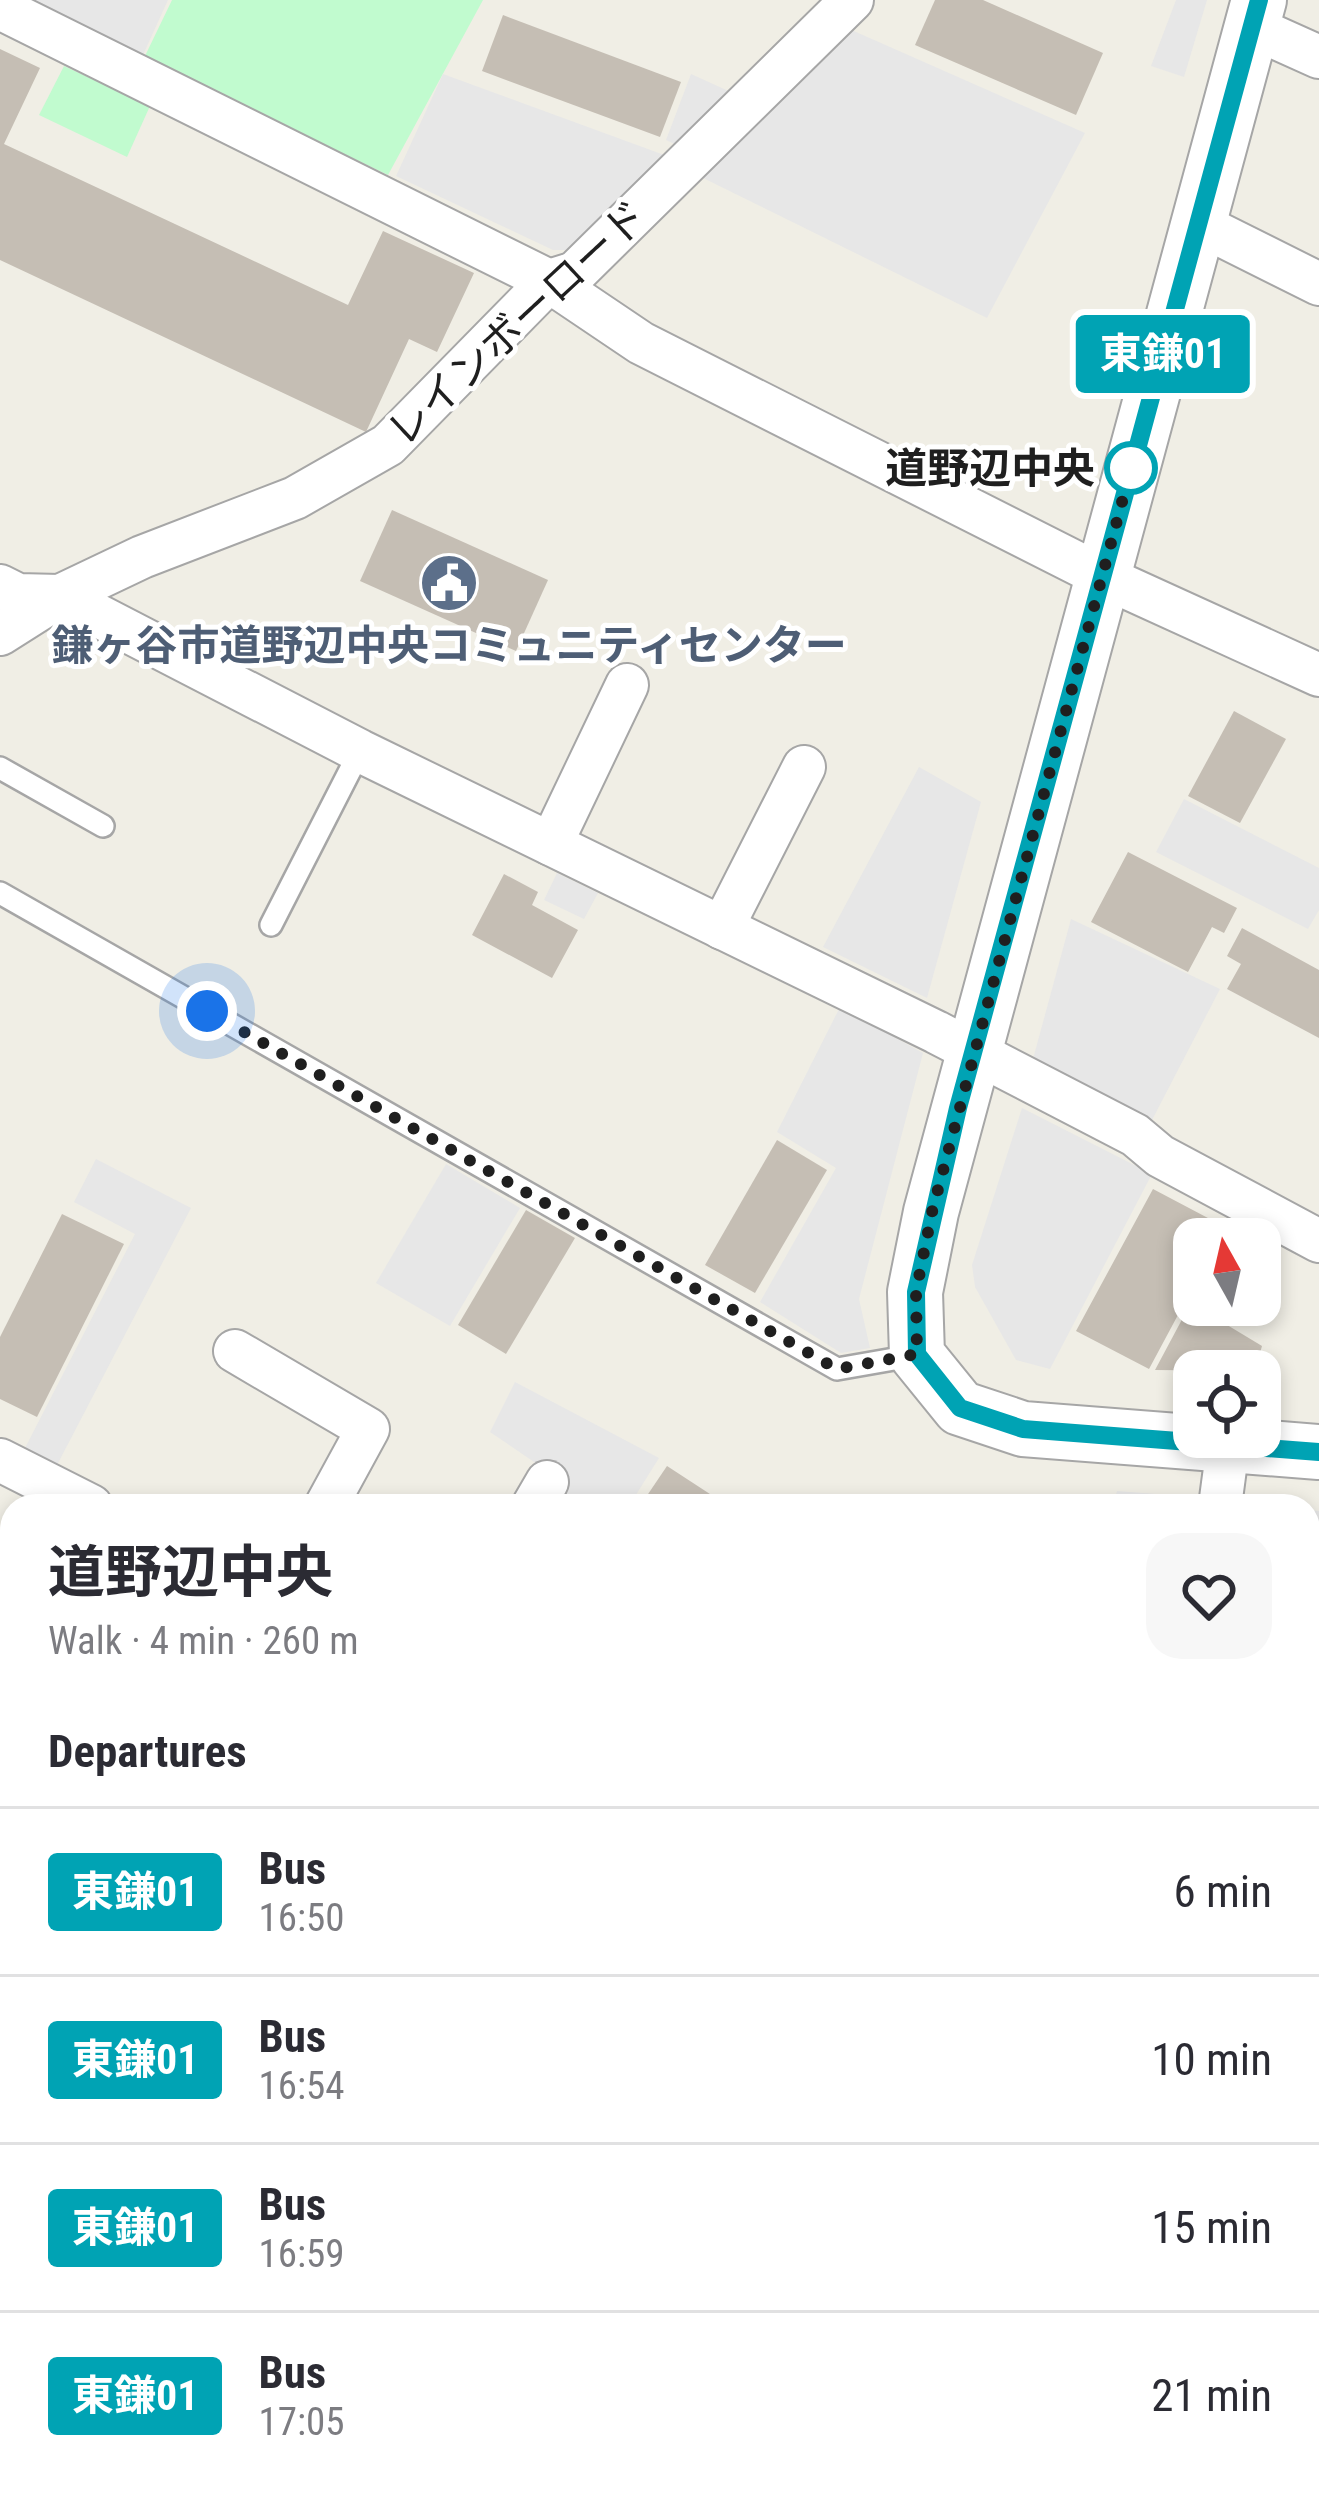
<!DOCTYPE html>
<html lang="en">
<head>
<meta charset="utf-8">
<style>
	:root { --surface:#fff; --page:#f7f7f7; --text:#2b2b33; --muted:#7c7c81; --line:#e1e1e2 }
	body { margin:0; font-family:"Roboto Condensed","Noto Sans JP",sans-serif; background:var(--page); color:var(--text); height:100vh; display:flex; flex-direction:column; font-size:45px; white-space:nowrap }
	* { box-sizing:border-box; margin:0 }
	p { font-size:39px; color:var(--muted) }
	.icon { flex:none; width:66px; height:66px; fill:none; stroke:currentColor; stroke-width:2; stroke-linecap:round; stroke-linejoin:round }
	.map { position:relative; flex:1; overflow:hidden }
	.side { position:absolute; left:0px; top:1494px; width:1320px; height:1011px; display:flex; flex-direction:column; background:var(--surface); border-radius:36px 36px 0 0; box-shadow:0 6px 18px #0003 }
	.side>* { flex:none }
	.badge { padding:0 24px; border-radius:9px; font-size:42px; line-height:78px }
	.needle { width:78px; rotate:352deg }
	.fabs { position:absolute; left:1173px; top:1218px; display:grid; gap:24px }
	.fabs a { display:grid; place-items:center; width:108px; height:108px; border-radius:24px; background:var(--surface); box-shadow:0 6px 18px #0003; font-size:60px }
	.you { position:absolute; width:60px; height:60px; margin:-30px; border:9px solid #fff; border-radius:50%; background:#1a73e8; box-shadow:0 0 0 18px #1a73e833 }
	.map>.badge { position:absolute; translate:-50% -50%; box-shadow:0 0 0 6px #fff }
	h2 { padding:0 48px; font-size:45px; line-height:108px }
	.round { display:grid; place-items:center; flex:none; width:126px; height:126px; border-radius:36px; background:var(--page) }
	.headline { display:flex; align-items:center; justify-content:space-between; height:204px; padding:0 48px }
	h1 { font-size:57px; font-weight:700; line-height:90px }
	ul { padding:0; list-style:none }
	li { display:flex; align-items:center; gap:36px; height:168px; padding:0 48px; border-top:3px solid var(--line) }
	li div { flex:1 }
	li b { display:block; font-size:45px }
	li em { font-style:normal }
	li .badge { min-width:132px; font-weight:700; text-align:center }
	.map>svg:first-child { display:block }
	.farmland { fill:#e8f0d0 }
	.park { fill:#c1fbcf }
	.parking { fill:#e7e7e7 }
	.building { fill:#c5beb4 }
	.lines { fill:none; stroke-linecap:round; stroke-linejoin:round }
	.service-casing { stroke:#a6a6a6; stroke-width:26 }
	.minor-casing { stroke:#a6a6a6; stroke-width:46 }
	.tertiary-casing { stroke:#a6a6a6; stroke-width:58 }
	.service { stroke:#fff; stroke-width:21 }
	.minor { stroke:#fff; stroke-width:42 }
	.tertiary { stroke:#fff; stroke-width:54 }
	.line-casing { stroke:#fff; stroke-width:27 }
	.line { stroke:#00a3b4; stroke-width:18 }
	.walk { stroke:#1f1f1f; stroke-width:12; stroke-dasharray:0 21.6 }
	.stop-dot { fill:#fff; stroke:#00a3b4; stroke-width:6 }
	.labels { text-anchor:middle; stroke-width:10; stroke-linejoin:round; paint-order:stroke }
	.street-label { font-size:42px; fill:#1f1f1f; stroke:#fff }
	.stop-label { font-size:42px; font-weight:bold; fill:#1f1f1f; stroke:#fff; text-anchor:end }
	.service-label { font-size:42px; font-weight:bold; fill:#4e5e75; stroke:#fff }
</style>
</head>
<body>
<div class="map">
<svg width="1319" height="2503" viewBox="0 0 1319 2503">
	<rect width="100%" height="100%" fill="#f0eee5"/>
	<path class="farmland" d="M 0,2385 L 12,2391 L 12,2493 L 184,2493 L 179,2503 L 0,2503 Z"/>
	<g class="park">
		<path d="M 172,0 L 483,0 L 388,175 L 144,58 Z"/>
		<path d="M 64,66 L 150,106 L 127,157 L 39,115 Z"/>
	</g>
	<g class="parking">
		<path d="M 26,0 L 168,0 L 143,55 Z"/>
		<path d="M 1176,0 L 1207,0 L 1184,77 L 1151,66 Z"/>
		<path d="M 847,28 L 1085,133 L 987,318 L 697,175 Z"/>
		<path d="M 443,74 L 667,156 L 579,250 L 553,250 L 396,176 Z"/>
		<path d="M 691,74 L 735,94 L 681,147 L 666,140 Z"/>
		<path d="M 919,767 L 981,802 L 927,998 L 823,947 Z"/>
		<path d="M 1184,799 L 1319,868 L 1319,910 L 1308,929 L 1156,852 Z"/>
		<path d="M 557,873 L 598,893 L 584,919 L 544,900 Z"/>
		<path d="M 1071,919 L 1220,989 L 1151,1122 L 1033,1059 Z"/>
		<path d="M 840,1007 L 923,1053 L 859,1299 L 870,1348 L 841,1353 L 760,1302 L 836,1168 L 777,1132 Z"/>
		<path d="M 1022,1108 L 1152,1174 L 1050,1369 L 1016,1360 L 975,1287 L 972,1265 Z"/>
		<path d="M 96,1159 L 191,1208 L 56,1467 L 24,1450 L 135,1234 L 74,1202 Z"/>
		<path d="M 446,1164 L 520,1208 L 450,1326 L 376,1283 Z"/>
		<path d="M 515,1382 L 659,1458 L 629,1506 L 558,1506 L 552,1502 L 562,1481 L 490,1432 Z"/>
		<path d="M 1117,1491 L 1208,1498 L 1205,1506 L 1113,1506 Z"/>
		<path d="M 1308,1510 L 1319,1511 L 1319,1624 L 1308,1617 Z"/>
	</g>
	<g class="building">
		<path d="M 935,0 L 983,0 L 1103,53 L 1076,115 L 915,45 Z"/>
		<path d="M 503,15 L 681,82 L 660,137 L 482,71 Z"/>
		<path d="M 0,49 L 40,68 L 4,144 L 348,305 L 383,231 L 474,273 L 437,352 L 409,339 L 366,432 L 0,260 Z"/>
		<path d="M 392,510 L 548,580 L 516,651 L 360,581 Z"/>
		<path d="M 1234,711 L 1286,739 L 1240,823 L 1188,796 Z"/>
		<path d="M 1128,852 L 1237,908 L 1224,933 L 1212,927 L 1188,972 L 1091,922 Z"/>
		<path d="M 504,874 L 538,892 L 532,905 L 578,930 L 552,978 L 472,935 Z"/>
		<path d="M 1242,928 L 1319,970 L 1319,1038 L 1227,989 L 1241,964 L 1227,956 Z"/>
		<path d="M 777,1140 L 827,1170 L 755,1293 L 705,1265 Z"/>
		<path d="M 1153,1189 L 1225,1227 L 1219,1239 L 1194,1239 L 1194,1285 L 1149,1369 L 1076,1331 Z"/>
		<path d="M 526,1210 L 575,1238 L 506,1354 L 458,1325 Z"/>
		<path d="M 62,1214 L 124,1244 L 37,1417 L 0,1399 L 0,1337 Z"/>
		<path d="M 1194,1297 L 1194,1305 L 1262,1346 L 1255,1371 L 1155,1370 Z"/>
		<path d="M 667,1466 L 713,1496 L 707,1506 L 640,1506 Z"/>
		<path d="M 1319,2267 L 1319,2399 L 1308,2415 L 1308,2283 Z"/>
		<path d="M 1308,2465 L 1319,2470 L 1319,2503 L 1244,2503 L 1224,2493 L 1308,2493 Z"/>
		<path d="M 617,2493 L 730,2493 L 724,2503 L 635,2503 Z"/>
		<path d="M 790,2493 L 835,2493 L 830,2503 L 810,2503 Z"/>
		<path d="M 1061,2493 L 1119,2493 L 1111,2503 L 1073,2503 Z"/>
	</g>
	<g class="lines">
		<g class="service-casing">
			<g id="service">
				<path d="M 0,768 L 103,826"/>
				<path d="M 0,893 L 837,1369 L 917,1355"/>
				<path d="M 271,925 L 360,751"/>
				<path d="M 1308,1954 L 1319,1960"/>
				<path d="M 1308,2137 L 1319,2116"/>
				<path d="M 847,2503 L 852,2493"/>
			</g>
		</g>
		<g class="minor-casing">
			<g id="minor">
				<path d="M 0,8 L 549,281 L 641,343 L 1104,577 L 1319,675"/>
				<path d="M 1252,27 L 1319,57"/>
				<path d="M 1199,224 L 1319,284"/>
				<path d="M 0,586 L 18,595 L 60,596 L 360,751 L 936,1032 L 1135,1135 L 1160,1156 L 1319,1241"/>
				<path d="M 0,634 L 60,596 L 142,557 L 295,498 L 388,445 L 549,281 L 575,273 L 852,0"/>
				<path d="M 551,844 L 627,685"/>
				<path d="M 722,928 L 804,767"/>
				<path d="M 235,1351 L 368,1429 L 326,1506"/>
				<path d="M 0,1460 L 91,1506"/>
				<path d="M 533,1506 L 547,1482"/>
				<path d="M 1220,1506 L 1228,1446"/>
				<path d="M 1308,1639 L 1319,1645"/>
				<path d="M 0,1967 L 10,1972 L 0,1991"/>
				<path d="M 1308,2144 L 1319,2151"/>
				<path d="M 0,2224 L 12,2231"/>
				<path d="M 512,2493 L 532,2503"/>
				<path d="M 1142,2493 L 1159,2503"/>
				<path d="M 208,2503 L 213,2493"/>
			</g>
		</g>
		<g class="tertiary-casing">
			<path id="tertiary" d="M 1259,0 L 931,1212 L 915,1292 L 917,1355 L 960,1408 L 1023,1429 L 1319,1452"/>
		</g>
		<use href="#service" class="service"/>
		<use href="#minor" class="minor"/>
		<use href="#tertiary" class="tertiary"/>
	</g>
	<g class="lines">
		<g class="line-casing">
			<path id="line" d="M 1259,0 L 958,1108 L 916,1292 L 917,1354 L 960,1408 L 1023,1429 L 1319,1452"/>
		</g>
		<use href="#line" class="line"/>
		<path class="walk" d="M 207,1011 L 837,1369 L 917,1354 L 916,1292 L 932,1212 L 1137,446 L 1131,468"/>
	</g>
	<defs>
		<g id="civic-disc" transform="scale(3)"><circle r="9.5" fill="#5c6f8a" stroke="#fff"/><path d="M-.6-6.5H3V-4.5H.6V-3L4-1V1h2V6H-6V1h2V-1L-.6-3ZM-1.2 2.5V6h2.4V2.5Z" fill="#fff"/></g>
	</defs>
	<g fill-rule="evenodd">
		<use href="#civic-disc" x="449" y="583"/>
	</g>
	<circle class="stop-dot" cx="1131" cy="468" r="24"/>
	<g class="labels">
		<g class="street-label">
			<text transform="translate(517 323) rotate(-43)" y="15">レインボーロード</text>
		</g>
		<g class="stop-label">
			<text x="1095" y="483">道野辺中央</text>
		</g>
		<g class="service-label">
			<text x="449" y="660">鎌ヶ谷市道野辺中央コミュニティセンター</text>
		</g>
	</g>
</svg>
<div class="fabs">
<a><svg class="needle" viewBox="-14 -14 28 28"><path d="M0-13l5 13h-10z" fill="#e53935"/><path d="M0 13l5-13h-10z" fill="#7c7c81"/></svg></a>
<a><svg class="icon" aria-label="locate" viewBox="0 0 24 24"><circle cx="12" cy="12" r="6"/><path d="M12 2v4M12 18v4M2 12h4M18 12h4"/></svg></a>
</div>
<div class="you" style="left:207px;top:1011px"></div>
<b class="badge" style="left:1163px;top:354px;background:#00a3b4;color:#fff">東鎌01</b>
<section class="side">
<div class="headline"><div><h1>道野辺中央</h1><p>Walk · 4 min · 260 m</p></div><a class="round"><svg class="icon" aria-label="heart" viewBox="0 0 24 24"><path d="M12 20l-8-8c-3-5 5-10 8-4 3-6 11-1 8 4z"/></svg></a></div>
<h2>Departures</h2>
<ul>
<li><span class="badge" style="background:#00a3b4;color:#fff">東鎌01</span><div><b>Bus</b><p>16:50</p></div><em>6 min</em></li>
<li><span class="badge" style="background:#00a3b4;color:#fff">東鎌01</span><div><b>Bus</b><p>16:54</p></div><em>10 min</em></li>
<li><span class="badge" style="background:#00a3b4;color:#fff">東鎌01</span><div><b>Bus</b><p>16:59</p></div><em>15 min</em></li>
<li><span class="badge" style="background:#00a3b4;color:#fff">東鎌01</span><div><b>Bus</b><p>17:05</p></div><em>21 min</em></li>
</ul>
</section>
</div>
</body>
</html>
